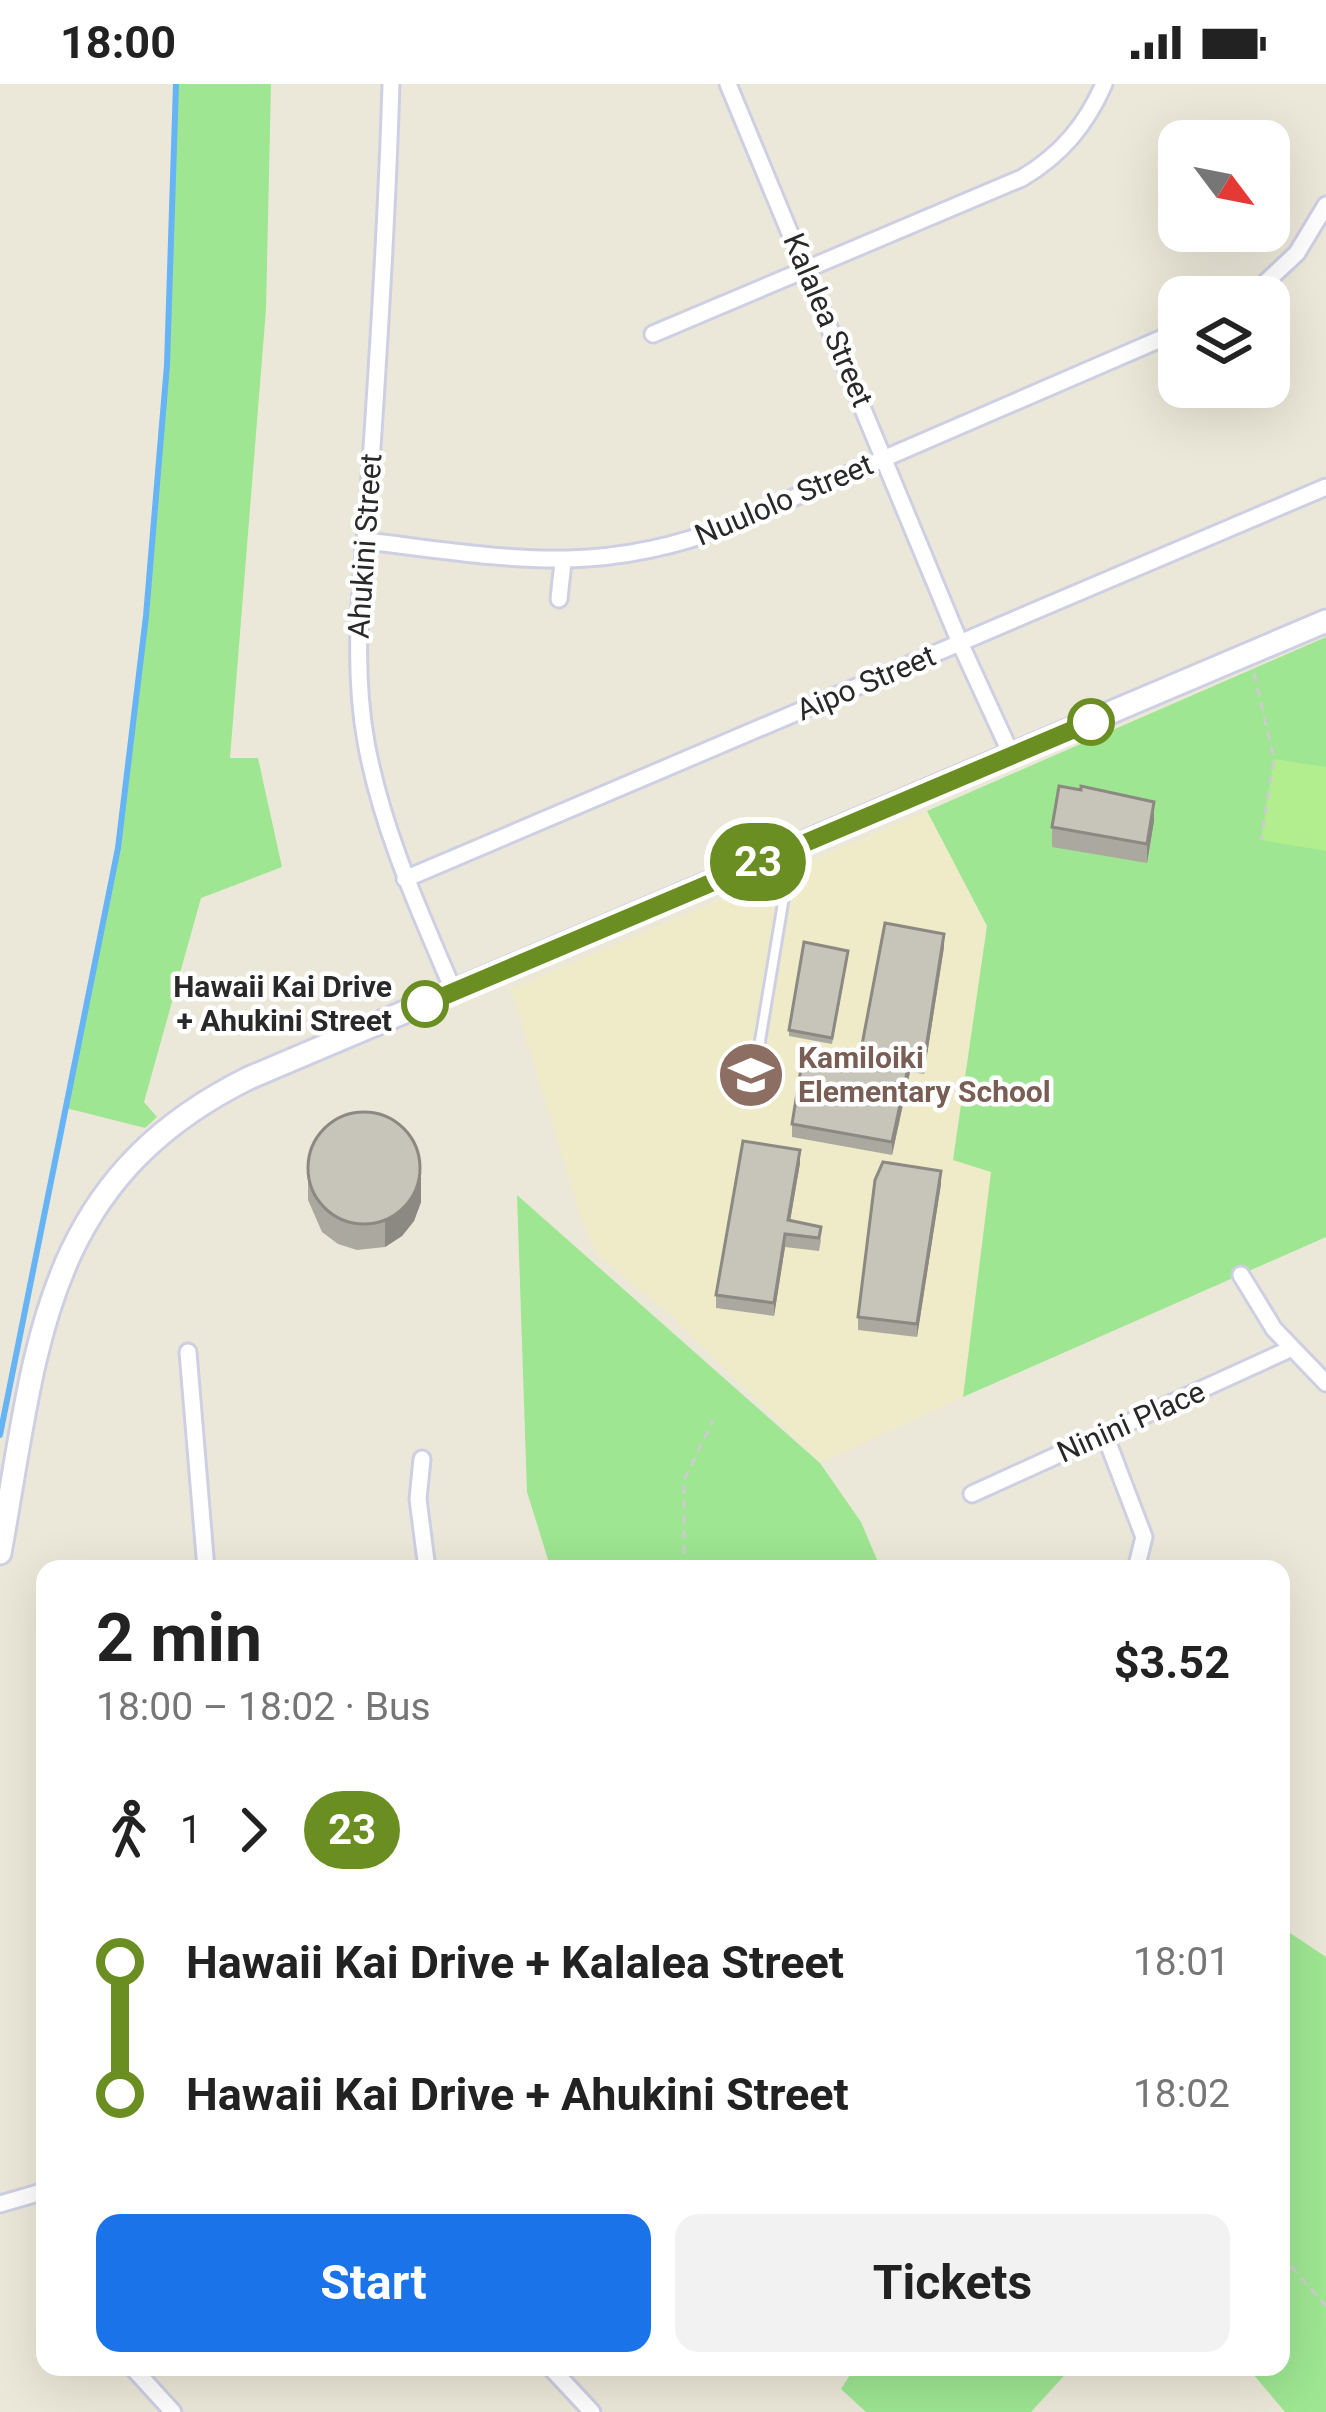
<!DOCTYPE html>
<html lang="en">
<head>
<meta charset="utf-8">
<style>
	:root { --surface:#fff; --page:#f2f2f2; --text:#222; --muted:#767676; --accent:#1a73e8 }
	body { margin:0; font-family:Roboto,sans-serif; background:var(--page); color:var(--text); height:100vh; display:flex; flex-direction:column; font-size:45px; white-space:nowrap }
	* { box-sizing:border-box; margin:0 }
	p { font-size:39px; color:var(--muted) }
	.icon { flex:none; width:66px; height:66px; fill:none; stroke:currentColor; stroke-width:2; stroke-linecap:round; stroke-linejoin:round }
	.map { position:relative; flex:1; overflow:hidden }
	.sheet { position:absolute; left:36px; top:1476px; width:1254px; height:816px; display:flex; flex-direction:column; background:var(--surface); border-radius:24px; box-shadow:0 12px 48px #0002 }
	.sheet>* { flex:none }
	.badge { padding:0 24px; border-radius:39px; font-size:42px; line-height:78px }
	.needle { width:78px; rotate:122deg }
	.buttons { position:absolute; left:1158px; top:36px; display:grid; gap:24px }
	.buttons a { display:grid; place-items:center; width:132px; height:132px; border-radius:24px; background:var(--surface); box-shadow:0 12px 48px #0002; font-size:60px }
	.map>.badge { position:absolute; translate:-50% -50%; box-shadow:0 0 0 6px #fff }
	.legs { display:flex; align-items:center; gap:18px; height:132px; padding:0 60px; font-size:39px }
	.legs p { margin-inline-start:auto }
	.headline { display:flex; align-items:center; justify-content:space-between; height:204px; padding:0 60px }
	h1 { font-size:66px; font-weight:700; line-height:90px }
	.action { display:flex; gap:24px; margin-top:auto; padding:24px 60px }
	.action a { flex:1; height:138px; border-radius:24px; background:var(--accent); color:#fff; font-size:48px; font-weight:700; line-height:138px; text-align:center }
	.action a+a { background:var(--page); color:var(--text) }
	ul { padding:0 60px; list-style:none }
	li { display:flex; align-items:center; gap:42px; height:132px; font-size:45px }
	li i { display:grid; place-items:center; width:18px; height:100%; margin:0 15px; background:currentColor }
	li i::after { content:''; width:30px; height:30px; margin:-15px; border:9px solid; border-radius:50%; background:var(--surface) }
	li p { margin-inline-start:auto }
	li:first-child i { background:linear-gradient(#0000 50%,currentColor 0) }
	li:last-child i { background:linear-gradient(currentColor 50%,#0000 0) }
	.status { display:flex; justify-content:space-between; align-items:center; height:84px; padding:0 60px; background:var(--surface); direction:ltr }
	.status svg { height:33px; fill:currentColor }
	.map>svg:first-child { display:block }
	.education { fill:#efeac8 }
	.green { fill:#9ee692 }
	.pitch { fill:#b2ee8d }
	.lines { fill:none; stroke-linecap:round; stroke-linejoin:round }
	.stream { stroke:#66b3f5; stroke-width:6 }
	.service-casing { stroke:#cfcfe3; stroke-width:14 }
	.minor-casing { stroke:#cfcfe3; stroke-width:21 }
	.secondary-casing { stroke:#cfcfe3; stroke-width:27 }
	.path { stroke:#ccc; stroke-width:3; stroke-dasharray:9 6; stroke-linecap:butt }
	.service { stroke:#fff; stroke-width:8 }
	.minor { stroke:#fff; stroke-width:15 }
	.secondary { stroke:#fff; stroke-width:21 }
	.wall { fill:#aba99f }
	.shaded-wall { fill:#8b8982 }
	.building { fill:#c7c4b9; stroke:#8b8982; stroke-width:3 }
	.line-1-casing { stroke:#fff; stroke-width:27 }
	.line-1 { stroke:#6b8e23; stroke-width:18 }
	.stop-1-dot { fill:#fff; stroke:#6b8e23; stroke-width:6 }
	.labels { text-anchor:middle; stroke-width:9; stroke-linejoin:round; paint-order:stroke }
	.street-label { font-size:30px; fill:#292929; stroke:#fff }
	.stop-label { font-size:30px; font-weight:bold; fill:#292929; stroke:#fff; text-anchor:end }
	.education-label { font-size:30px; font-weight:bold; fill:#785e54; stroke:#fff; text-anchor:start }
</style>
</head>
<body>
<div class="status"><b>18:00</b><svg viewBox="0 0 49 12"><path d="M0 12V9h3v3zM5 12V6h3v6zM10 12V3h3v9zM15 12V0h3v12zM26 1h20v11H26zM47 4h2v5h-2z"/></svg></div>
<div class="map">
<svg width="1326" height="2328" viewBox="0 0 1326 2328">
	<rect width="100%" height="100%" fill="#ece8d9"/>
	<path class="education" d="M 927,727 L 987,841 L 953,1076 L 991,1087 L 963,1313 L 820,1379 L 670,1231 L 598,1172 L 583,1140 L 511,905 Z"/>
	<g class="green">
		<path d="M 176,0 L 271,0 L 266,225 L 230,674 L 258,674 L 282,783 L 201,814 L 144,1018 L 157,1033 L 145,1044 L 66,1024 C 83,938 105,852 118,765 C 157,512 168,255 176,0 Z"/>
		<path d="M 1326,553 L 1326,1153 L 963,1313 L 991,1088 L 953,1076 L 987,842 L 927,727 Z"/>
		<path d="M 517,1111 L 820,1379 L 861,1438 L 881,1485 L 551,1485 L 527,1408 Z"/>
		<path d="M 1281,1843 L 1326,1873 L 1326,2328 L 1285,2328 L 1247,2283 L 1281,2283 Z"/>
		<path d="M 855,2283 L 1072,2283 L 1031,2328 L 866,2328 L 841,2305 Z"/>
	</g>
	<path class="pitch" d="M 1274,675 L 1326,683 L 1326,767 L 1261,756 Z"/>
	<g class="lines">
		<path class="stream" d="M 0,1351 L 118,764 L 146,532 L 167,281 L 176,0"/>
		<g class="service-casing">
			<path id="service" d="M 751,1011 L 791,771"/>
		</g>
		<g class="minor-casing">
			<g id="minor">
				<path d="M 391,0 C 387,131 379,262 370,393 C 364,482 350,569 366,658 C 382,746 419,826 454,908"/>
				<path d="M 728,0 L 960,559 L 1012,672"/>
				<path d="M 1250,213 L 1297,169 L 1326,121"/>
				<path d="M 653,250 L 1022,94 C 1061,71 1086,41 1104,0"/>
				<path d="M 366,457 C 501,473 596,494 728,442 L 1179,247"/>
				<path d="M 559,515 L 563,478"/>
				<path d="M 405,795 L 1326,403"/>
				<path d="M 1241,1191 L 1274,1245 L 1326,1299"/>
				<path d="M 188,1268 L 206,1485"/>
				<path d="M 1105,1351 L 1144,1453 L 1136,1485"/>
				<path d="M 422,1375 L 418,1415 L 427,1485"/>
				<path d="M 972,1410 L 1290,1265"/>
				<path d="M 0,2120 L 45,2107"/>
				<path d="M 132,2283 L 173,2328"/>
				<path d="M 550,2283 L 592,2328"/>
			</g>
		</g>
		<g class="secondary-casing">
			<path id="secondary" d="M 0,1469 C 37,1266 40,1097 249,994 L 1326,537"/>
		</g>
		<g class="path">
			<path d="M 1254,589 L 1274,675 L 1261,756"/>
			<path d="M 684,1485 L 684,1396 L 713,1336"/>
			<path d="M 1281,2171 L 1326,2222"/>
		</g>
		<use href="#service" class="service"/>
		<use href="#minor" class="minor"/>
		<use href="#secondary" class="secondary"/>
	</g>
	<g class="wall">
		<path d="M 1154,737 L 1147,779 L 1052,763 L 1052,743 Z"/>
		<path d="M 944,863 L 924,990 L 910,988 L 892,1071 L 792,1053 L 792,1040 L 858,982 Z"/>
		<path d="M 848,873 L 832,960 L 789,952 L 789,946 Z"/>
		<path d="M 800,1079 L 790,1137 L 821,1156 L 819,1167 L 785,1163 L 774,1232 L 716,1224 L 716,1211 Z"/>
		<path d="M 308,1090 L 421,1118 L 414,1137 L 402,1152 L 385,1163 L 357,1166 L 338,1160 L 322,1148 L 308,1116 Z"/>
		<path d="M 941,1100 L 917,1253 L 858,1246 L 858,1233 Z"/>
	</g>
	<g class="shaded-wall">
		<path d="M 1154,718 L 1154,737 L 1147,779 L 1147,760 Z"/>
		<path d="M 944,850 L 944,863 L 924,990 L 924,977 Z"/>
		<path d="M 910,974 L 910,988 L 892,1071 L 892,1058 Z"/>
		<path d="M 800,1066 L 800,1079 L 788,1149 L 788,1136 Z"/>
		<path d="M 941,1087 L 941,1100 L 917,1253 L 917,1240 Z"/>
		<path d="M 421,1092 L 421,1118 L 414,1137 L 402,1152 L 385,1163 L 385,1137 Z"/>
		<path d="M 785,1150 L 785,1163 L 774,1232 L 774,1219 Z"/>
	</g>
	<g class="building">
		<path d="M 1059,702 L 1081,706 L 1081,702 L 1154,718 L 1147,760 L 1052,743 Z"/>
		<path d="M 885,839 L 944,850 L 924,977 L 910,974 L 892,1058 L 792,1040 L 803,972 L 858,982 Z"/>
		<path d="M 804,858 L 848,867 L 832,954 L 789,946 Z"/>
		<circle cx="364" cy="1084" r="56"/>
		<path d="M 743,1057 L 800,1066 L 788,1136 L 821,1143 L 819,1154 L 785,1150 L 774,1219 L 716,1211 Z"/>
		<path d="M 883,1078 L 941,1087 L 917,1240 L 858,1233 L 875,1096 Z"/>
	</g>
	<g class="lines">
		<g class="line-1-casing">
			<path id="line-1" d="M 425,920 L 1091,638"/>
		</g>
		<use href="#line-1" class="line-1"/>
	</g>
	<defs>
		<g id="school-disc" transform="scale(3.45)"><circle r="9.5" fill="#8d6e63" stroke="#fff"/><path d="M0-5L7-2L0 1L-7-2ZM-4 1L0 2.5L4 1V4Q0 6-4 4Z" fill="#fff"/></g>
	</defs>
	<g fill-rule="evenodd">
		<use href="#school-disc" x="751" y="991"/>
	</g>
	<g class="stop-1-dot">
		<circle cx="1091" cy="638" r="21"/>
		<circle cx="425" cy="920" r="21"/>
	</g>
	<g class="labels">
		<g class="street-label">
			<text transform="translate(828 236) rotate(67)" y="10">Kalalea Street</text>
			<text transform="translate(784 416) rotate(-23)" y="10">Nuulolo Street</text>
			<text transform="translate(365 462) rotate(-86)" y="10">Ahukini Street</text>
			<text transform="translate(866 599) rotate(-23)" y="10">Aipo Street</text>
			<text transform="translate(1131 1338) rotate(-24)" y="10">Ninini Place</text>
		</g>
		<g class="stop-label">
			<text x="392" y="913">Hawaii Kai Drive<tspan x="392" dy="34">+ Ahukini Street</tspan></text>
		</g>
		<g class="education-label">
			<text x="798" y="984">Kamiloiki<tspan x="798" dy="34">Elementary School</tspan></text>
		</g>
	</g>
</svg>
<div class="buttons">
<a><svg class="needle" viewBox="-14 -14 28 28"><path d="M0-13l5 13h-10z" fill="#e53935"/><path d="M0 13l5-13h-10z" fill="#767676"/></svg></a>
<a><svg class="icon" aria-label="layers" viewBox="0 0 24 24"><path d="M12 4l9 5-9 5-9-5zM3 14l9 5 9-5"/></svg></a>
</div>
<b class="badge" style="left:758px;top:778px;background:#6b8e23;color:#fff">23</b>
<section class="sheet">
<div class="headline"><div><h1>2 min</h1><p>18:00 – 18:02 · Bus</p></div><b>$3.52</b></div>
<div class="legs"><svg class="icon" aria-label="walk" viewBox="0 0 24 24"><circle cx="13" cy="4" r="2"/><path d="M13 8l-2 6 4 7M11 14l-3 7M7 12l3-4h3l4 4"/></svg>1<svg class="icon" aria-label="forward" viewBox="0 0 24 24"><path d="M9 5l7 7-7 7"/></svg><b class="badge" style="background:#6b8e23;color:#fff">23</b></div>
<ul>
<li><i style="color:#6b8e23"></i><b>Hawaii Kai Drive + Kalalea Street</b><p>18:01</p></li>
<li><i style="color:#6b8e23"></i><b>Hawaii Kai Drive + Ahukini Street</b><p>18:02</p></li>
</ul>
<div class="action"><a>Start</a><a>Tickets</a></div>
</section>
</div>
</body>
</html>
